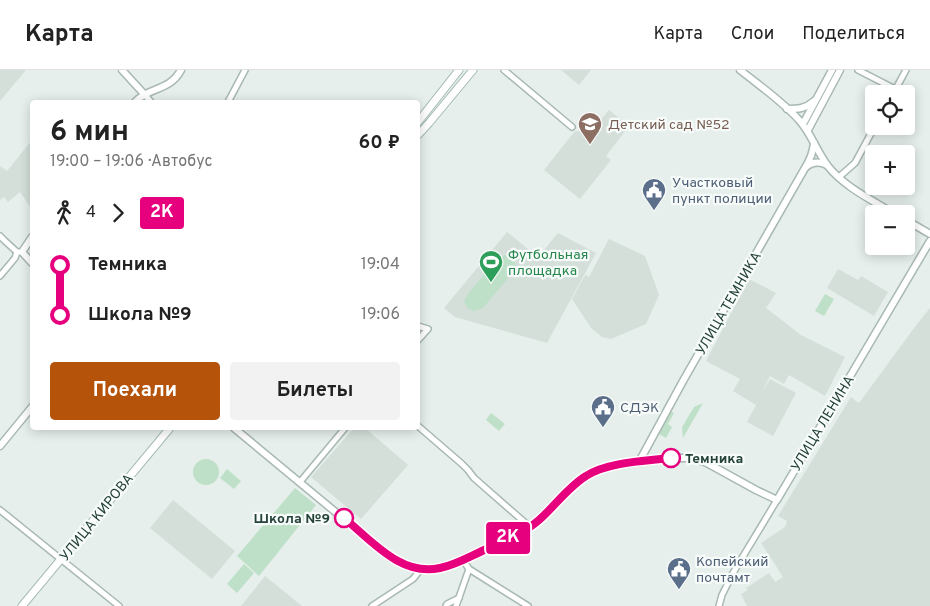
<!DOCTYPE html>
<html lang="ru">
<head>
<meta charset="utf-8">
<style>
	:root { --surface:#fff; --page:#f2f2f2; --text:#222; --muted:#767676; --line:#e0e0e0; --accent:#b45309 }
	body { margin:0; font-family:Overpass,sans-serif; background:var(--page); color:var(--text); height:100vh; display:flex; flex-direction:column; font-size:19px; white-space:nowrap }
	* { box-sizing:border-box; margin:0 }
	p { font-size:16px; color:var(--muted) }
	.icon { flex:none; width:28px; height:28px; fill:none; stroke:currentColor; stroke-width:2; stroke-linecap:round; stroke-linejoin:round }
	.map { position:relative; flex:1; overflow:hidden }
	.side { position:absolute; left:30px; top:30px; width:390px; height:330px; display:flex; flex-direction:column; background:var(--surface); border-radius:5px; box-shadow:0 2px 12px #0003 }
	.side>* { flex:none }
	.badge { padding:0 10px; border-radius:4px; font-size:18px; line-height:32px }
	.fabs { position:absolute; left:865px; top:15px; display:grid; gap:10px }
	.fabs a { display:grid; place-items:center; width:50px; height:50px; border-radius:5px; background:var(--surface); box-shadow:0 2px 12px #0003; font-size:25px }
	.map>.badge { position:absolute; translate:-50% -50%; box-shadow:0 0 0 2px #fff }
	.legs { display:flex; align-items:center; gap:8px; height:55px; padding:0 20px; font-size:16px }
	.legs p { margin-inline-start:auto }
	.headline { display:flex; align-items:center; justify-content:space-between; height:85px; padding:0 20px }
	h1 { font-size:28px; font-weight:700; line-height:38px }
	.button { display:flex; gap:10px; margin-top:auto; padding:10px 20px }
	.button a { flex:1; height:58px; border-radius:5px; background:var(--accent); color:#fff; font-size:20px; font-weight:700; line-height:58px; text-align:center }
	.button a+a { background:var(--page); color:var(--text) }
	ul { padding:0 20px; list-style:none }
	li { display:flex; align-items:center; gap:18px; height:50px; font-size:19px }
	li i { display:grid; place-items:center; width:8px; height:100%; margin:0 6px; background:currentColor }
	li i::after { content:''; width:12px; height:12px; margin:-6px; border:4px solid; border-radius:50%; background:var(--surface) }
	li p { margin-inline-start:auto }
	li:first-child i { background:linear-gradient(#0000 50%,currentColor 0) }
	li:last-child i { background:linear-gradient(currentColor 50%,#0000 0) }
	header { display:flex; align-items:center; gap:30px; box-sizing:border-box; height:70px; padding:0 25px; background:var(--surface); border-bottom:1px solid var(--line) }
	header strong { font-size:24px }
	nav { display:flex; gap:28px; margin-inline-start:auto; font-size:18px }
	.map>svg:first-child { display:block }
	.built { fill:#d4dfda }
	.green { fill:#bfe0c8 }
	.lines { fill:none; stroke-linecap:round; stroke-linejoin:round }
	.minor-casing { stroke:#a8b8b2; stroke-width:8 }
	.tertiary-casing { stroke:#a8b8b2; stroke-width:9 }
	.secondary-casing { stroke:#a4bbb3; stroke-width:9 }
	.minor { stroke:#fff; stroke-width:5 }
	.tertiary { stroke:#fff; stroke-width:6 }
	.secondary { stroke:#fff; stroke-width:7 }
	.line-1-casing { stroke:#fff; stroke-width:11 }
	.line-1 { stroke:#e6007e; stroke-width:8 }
	.stop-1-dot { fill:#fff; stroke:#e6007e; stroke-width:2.5 }
	.labels { text-anchor:middle; stroke-width:4.5; stroke-linejoin:round; paint-order:stroke }
	.education-label { font-size:14px; fill:#785e54; stroke:#f7fbf9; text-anchor:start }
	.service-label { font-size:14px; fill:#4e5e75; stroke:#f7fbf9; text-anchor:start }
	.leisure-label { font-size:14px; fill:#27864d; stroke:#f7fbf9; text-anchor:start }
	.street-label { font-size:14px; fill:#24423a; stroke:#f7fbf9 }
	.stop-label { font-size:14px; font-weight:bold; fill:#24423a; stroke:#f7fbf9; text-anchor:start }
</style>
</head>
<body>
<header>
<strong>Карта</strong>
<nav><a>Карта</a><a>Слои</a><a>Поделиться</a></nav>
</header>
<div class="map">
<svg width="930" height="536" viewBox="0 0 930 536">
	<rect width="100%" height="100%" fill="#e6efeb"/>
	<g class="built">
		<path d="M 0,0 L 26,0 L 0,31 Z"/>
		<path d="M 561,0 L 591,0 L 579,15 Z"/>
		<path d="M 609,40 L 629,56 L 606,86 L 611,90 L 580,129 L 544,100 L 575,61 L 590,63 Z"/>
		<path d="M 32,70 L 32,139 L 20,122 L 8,132 L 4,127 L 0,130 L 0,96 L 7,101 Z"/>
		<path d="M 507,162 L 538,187 L 558,163 L 596,183 L 547,273 L 455,247 L 444,238 Z"/>
		<path d="M 609,169 L 645,186 L 659,225 L 646,254 L 611,269 L 602,267 L 591,258 L 572,229 L 585,205 L 589,207 Z"/>
		<path d="M 838,199 L 858,210 L 861,206 L 888,222 L 874,246 L 827,218 Z"/>
		<path d="M 749,209 L 776,223 L 766,238 L 801,265 L 845,287 L 825,326 L 789,305 L 784,314 L 770,306 L 762,322 L 770,309 L 796,323 L 773,366 L 747,352 L 756,335 L 733,321 L 740,309 L 706,291 Z"/>
		<path d="M 930,238 L 930,536 L 747,536 L 741,524 L 748,520 L 746,518 L 769,503 L 775,512 L 783,507 L 761,473 L 785,457 L 787,451 L 778,446 L 851,327 L 859,333 L 917,254 Z"/>
		<path d="M 354,358 L 365,358 L 408,395 L 361,449 L 311,407 Z"/>
		<path d="M 173,430 L 235,481 L 212,509 L 150,458 Z"/>
		<path d="M 265,506 L 302,536 L 241,536 Z"/>
	</g>
	<g class="green">
		<path d="M 506,185 L 513,188 L 516,195 L 514,201 L 483,238 L 474,241 L 467,238 L 464,231 L 467,225 L 499,187 Z"/>
		<path d="M 825,224 L 834,229 L 824,246 L 815,241 Z"/>
		<path d="M 703,333 L 683,368 L 682,357 L 694,337 Z"/>
		<path d="M 670,341 L 674,343 L 668,354 L 672,357 L 666,368 L 657,363 Z"/>
		<path d="M 491,343 L 505,354 L 499,361 L 486,350 Z"/>
		<circle cx="206" cy="402" r="13"/>
		<path d="M 227,399 L 241,411 L 234,419 L 220,408 Z"/>
		<path d="M 295,418 L 316,435 L 259,506 L 237,486 Z"/>
		<path d="M 244,494 L 254,503 L 237,523 L 227,514 Z"/>
	</g>
	<g class="lines">
		<g class="minor-casing">
			<g id="minor">
				<path d="M 504,0 L 572,57"/>
				<path d="M 858,0 L 895,19"/>
				<path d="M 144,24 L 151,32"/>
				<path d="M 893,24 L 906,0"/>
				<path d="M 228,32 L 245,0"/>
				<path d="M 839,107 L 855,93 L 875,56"/>
				<path d="M 0,166 L 5,171 L 17,182 L 19,182"/>
				<path d="M 0,206 L 15,188 L 17,182"/>
				<path d="M 418,256 L 428,259 L 418,270"/>
				<path d="M 418,356 L 462,394 L 468,400 L 474,408 L 530,457"/>
				<path d="M 300,412 L 345,358"/>
				<path d="M 0,440 L 119,536"/>
				<path d="M 469,499 L 528,536"/>
				<path d="M 372,536 L 413,509 L 421,499"/>
				<path d="M 446,536 L 447,534 L 459,528"/>
				<path d="M 456,536 L 469,499 L 463,490"/>
				<path d="M 719,536 L 722,525 L 733,503 L 777,430"/>
			</g>
		</g>
		<g class="tertiary-casing">
			<g id="tertiary">
				<path d="M 122,0 L 144,24"/>
				<path d="M 740,0 C 760,16 782,31 799,50 C 811,63 816,80 827,95 C 844,117 872,130 895,144"/>
				<path d="M 135,32 C 150,16 169,22 181,0"/>
				<path d="M 787,39 C 798,39 805,39 814,31"/>
				<path d="M 803,54 L 832,0"/>
				<path d="M 808,60 L 840,0"/>
				<path d="M 806,97 C 812,92 819,91 827,95"/>
				<path d="M 906,150 L 930,164"/>
				<path d="M 32,167 L 22,182 L 32,193"/>
				<path d="M 234,358 L 391,488 L 402,493 L 421,499 L 442,498 L 463,490 L 530,457 L 544,445 L 571,418 L 586,406 L 604,398 L 615,395 L 673,388 L 692,388 L 707,393 L 756,420 L 777,430 L 930,171"/>
				<path d="M 0,376 L 32,337"/>
				<path d="M 639,392 L 683,311 L 805,98 C 810,90 813,83 814,73"/>
			</g>
		</g>
		<g class="secondary-casing">
			<g id="secondary">
				<path d="M 418,52 L 459,0"/>
				<path d="M 418,65 L 429,53 L 473,0"/>
				<path d="M 22,536 L 170,358"/>
			</g>
		</g>
		<use href="#minor" class="minor"/>
		<use href="#tertiary" class="tertiary"/>
		<use href="#secondary" class="secondary"/>
	</g>
	<g class="lines">
		<g class="line-1-casing">
			<path id="line-1" d="M 344,448 C 371,470 401,507 440,498 C 455,495 469,487 482,481 C 502,472 523,464 539,450 C 555,436 568,417 586,406 C 607,392 646,391 671,388"/>
		</g>
		<use href="#line-1" class="line-1"/>
	</g>
	<defs>
		<g id="school-pin" transform="scale(1.25)"><path d="M0 17L-7.5 6A9.5 9.5 0 1 1 7.5 6Z" fill="#8d6e63" stroke="#f7fbf9"/><path d="M0-5L7-2L0 1L-7-2ZM-4 1L0 2.5L4 1V4Q0 6-4 4Z" fill="#fff"/></g>
		<g id="civic-pin" transform="scale(1.25)"><path d="M0 17L-7.5 6A9.5 9.5 0 1 1 7.5 6Z" fill="#5c6f8a" stroke="#f7fbf9"/><path d="M-.6-6.5H3V-4.5H.6V-3L4-1V1h2V6H-6V1h2V-1L-.6-3ZM-1.2 2.5V6h2.4V2.5Z" fill="#fff"/></g>
		<g id="stadium-pin" transform="scale(1.25)"><path d="M0 17L-7.5 6A9.5 9.5 0 1 1 7.5 6Z" fill="#2e9e5b" stroke="#f7fbf9"/><path d="M0-5a6.5 5 0 1 0 0 10a6.5 5 0 1 0 0-10ZM-3.5-1.8h7v3.6h-7Z" fill="#fff"/></g>
	</defs>
	<g fill-rule="evenodd">
		<use href="#school-pin" x="590" y="54"/>
		<use href="#civic-pin" x="654" y="120"/>
		<use href="#stadium-pin" x="491" y="192"/>
		<use href="#civic-pin" x="603" y="337"/>
		<use href="#civic-pin" x="679" y="499"/>
	</g>
	<g class="stop-1-dot">
		<circle cx="671" cy="388" r="9"/>
		<circle cx="344" cy="448" r="9"/>
	</g>
	<g class="labels">
		<g class="education-label">
			<text x="608" y="59">Детский сад №52</text>
		</g>
		<g class="service-label">
			<text x="672" y="117">Участковый<tspan x="672" dy="16">пункт полиции</tspan></text>
			<text x="620" y="342">СДЭК</text>
			<text x="696" y="496">Копейский<tspan x="696" dy="16">почтамт</tspan></text>
		</g>
		<g class="leisure-label">
			<text x="508" y="189">Футбольная<tspan x="508" dy="16">площадка</tspan></text>
		</g>
		<g class="street-label">
			<text transform="translate(728 233) rotate(-60)" y="5">УЛИЦА ТЕМНИКА</text>
			<text transform="translate(822 353) rotate(-59)" y="5">УЛИЦА ЛЕНИНА</text>
			<text transform="translate(96 447) rotate(-51)" y="5">УЛИЦА КИРОВА</text>
		</g>
		<g class="stop-label">
			<text x="685" y="393">Темника</text>
			<text x="330" y="453" text-anchor="end">Школа №9</text>
		</g>
	</g>
</svg>
<div class="fabs">
<a><svg class="icon" aria-label="locate" viewBox="0 0 24 24"><circle cx="12" cy="12" r="6"/><path d="M12 2v4M12 18v4M2 12h4M18 12h4"/></svg></a>
<a>+</a>
<a>−</a>
</div>
<b class="badge" style="left:508px;top:468px;background:#e6007e;color:#fff">2К</b>
<section class="side">
<div class="headline"><div><h1>6 мин</h1><p>19:00 – 19:06 · Автобус</p></div><b>60 ₽</b></div>
<div class="legs"><svg class="icon" aria-label="walk" viewBox="0 0 24 24"><circle cx="13" cy="4" r="2"/><path d="M13 8l-2 6 4 7M11 14l-3 7M7 12l3-4h3l4 4"/></svg>4<svg class="icon" aria-label="forward" viewBox="0 0 24 24"><path d="M9 5l7 7-7 7"/></svg><b class="badge" style="background:#e6007e;color:#fff">2К</b></div>
<ul>
<li><i style="color:#e6007e"></i><b>Темника</b><p>19:04</p></li>
<li><i style="color:#e6007e"></i><b>Школа №9</b><p>19:06</p></li>
</ul>
<div class="button"><a>Поехали</a><a>Билеты</a></div>
</section>
</div>
</body>
</html>
